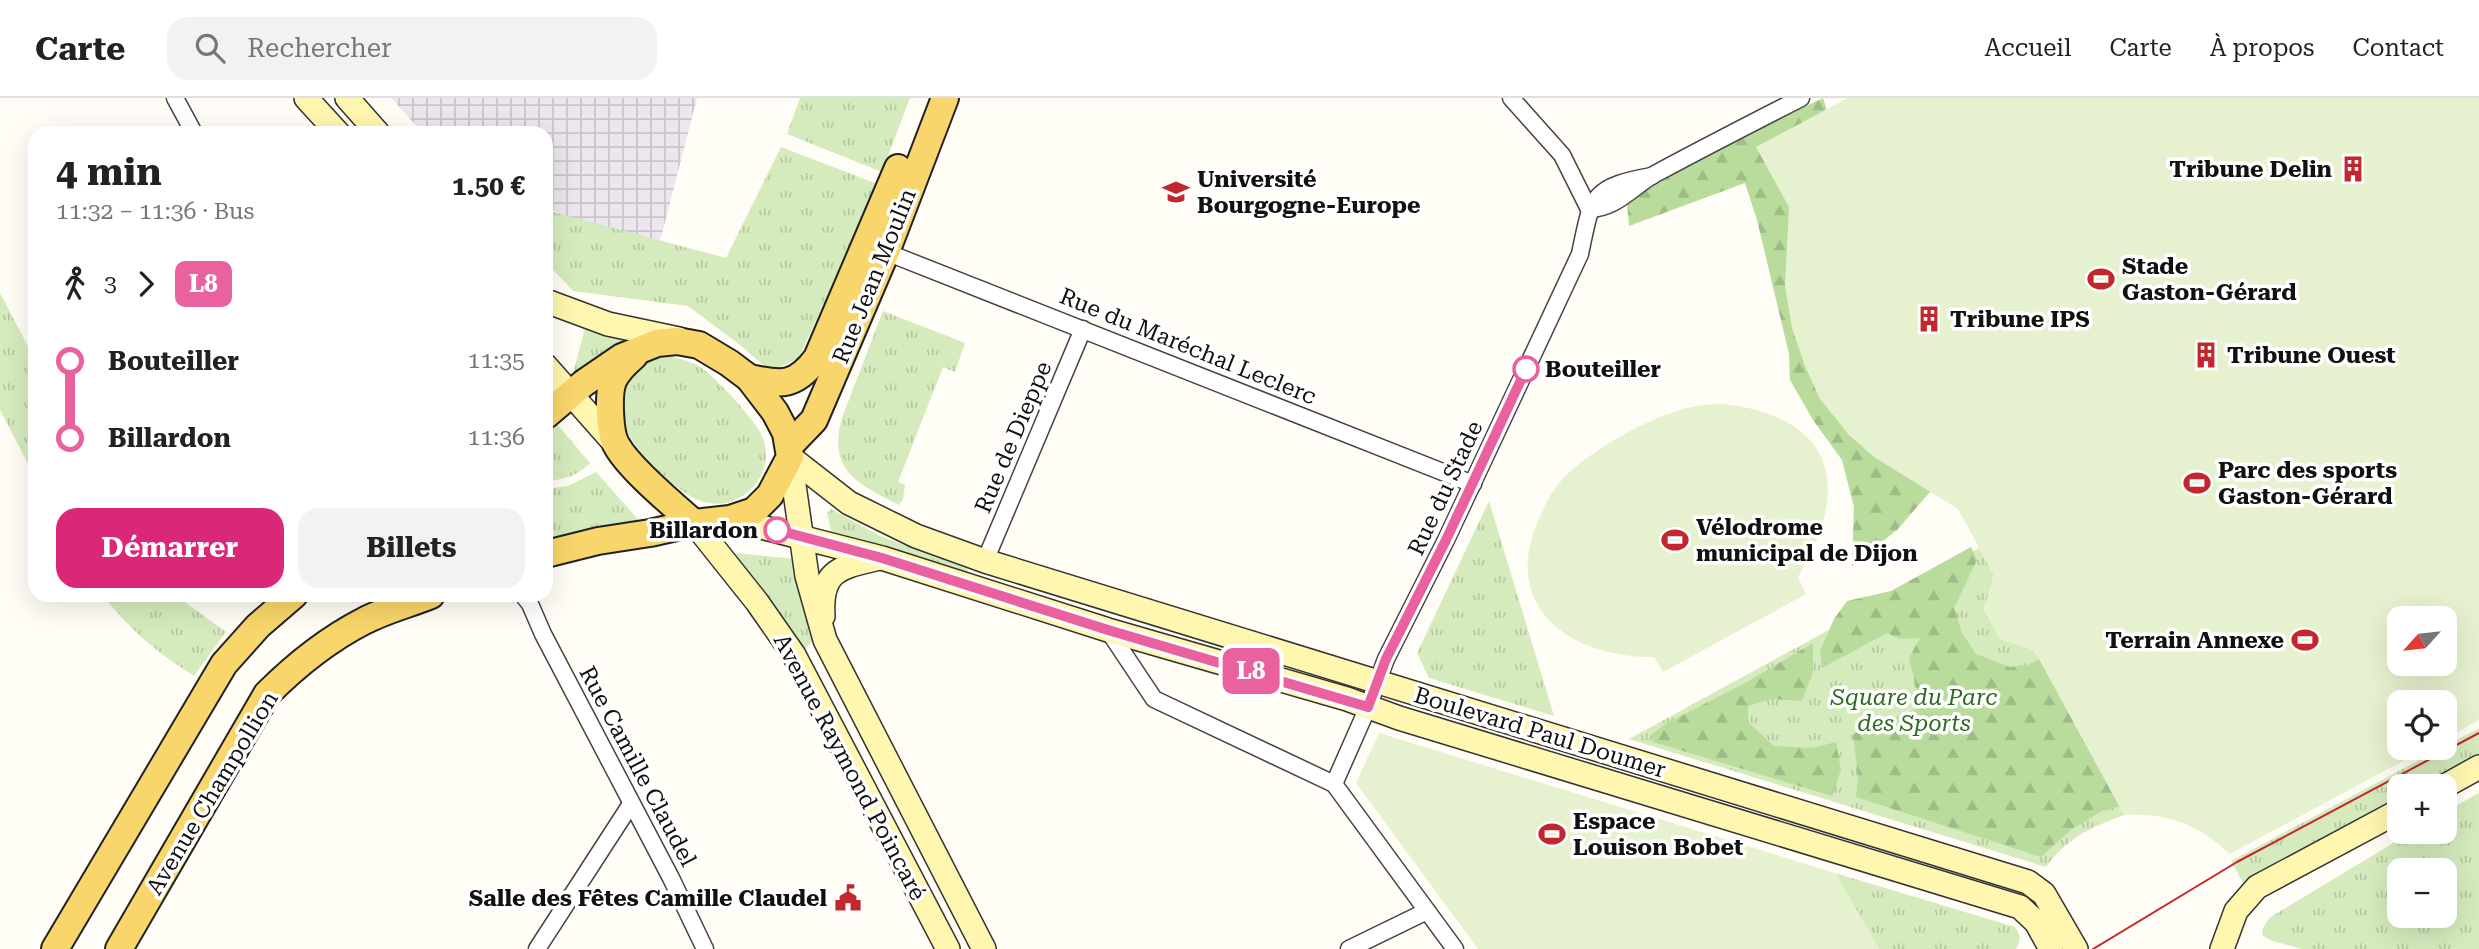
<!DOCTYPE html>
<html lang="fr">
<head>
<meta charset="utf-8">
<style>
	:root { --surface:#fff; --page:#f2f2f2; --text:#222; --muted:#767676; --line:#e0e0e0; --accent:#db2777 }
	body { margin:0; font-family:"Roboto Serif",serif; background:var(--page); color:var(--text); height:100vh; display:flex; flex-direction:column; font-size:26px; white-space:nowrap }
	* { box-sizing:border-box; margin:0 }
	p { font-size:23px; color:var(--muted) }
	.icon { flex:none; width:38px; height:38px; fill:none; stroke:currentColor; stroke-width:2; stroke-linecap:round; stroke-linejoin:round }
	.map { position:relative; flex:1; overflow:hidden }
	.panel { position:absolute; left:28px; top:28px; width:525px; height:476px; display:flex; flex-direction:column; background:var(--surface); border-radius:21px; box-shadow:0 7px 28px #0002 }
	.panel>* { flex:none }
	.badge { padding:0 14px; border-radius:10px; font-size:24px; line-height:46px }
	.needle { width:46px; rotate:243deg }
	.tools { position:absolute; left:2387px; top:508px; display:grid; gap:14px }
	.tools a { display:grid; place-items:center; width:70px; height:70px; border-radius:14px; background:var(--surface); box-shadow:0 7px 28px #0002; font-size:35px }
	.map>.badge { position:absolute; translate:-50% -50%; box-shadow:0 0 0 4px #fff }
	.legs { display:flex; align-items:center; gap:10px; height:77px; padding:0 28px; font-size:23px }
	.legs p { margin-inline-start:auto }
	.headline { display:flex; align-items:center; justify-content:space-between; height:119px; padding:0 28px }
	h1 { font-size:38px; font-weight:700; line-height:52px }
	.primary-button { display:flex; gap:14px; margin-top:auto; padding:14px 28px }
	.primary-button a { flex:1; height:80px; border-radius:21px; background:var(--accent); color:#fff; font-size:28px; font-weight:700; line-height:80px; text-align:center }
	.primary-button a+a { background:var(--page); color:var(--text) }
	ul { padding:0 28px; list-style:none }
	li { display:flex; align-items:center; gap:24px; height:77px; font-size:26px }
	li i { display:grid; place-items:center; width:10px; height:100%; margin:0 9px; background:currentColor }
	li i::after { content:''; width:18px; height:18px; margin:-9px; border:5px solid; border-radius:50%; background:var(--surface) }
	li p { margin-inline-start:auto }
	li:first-child i { background:linear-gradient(#0000 50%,currentColor 0) }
	li:last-child i { background:linear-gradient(currentColor 50%,#0000 0) }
	header { display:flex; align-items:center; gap:42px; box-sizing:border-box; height:98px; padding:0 35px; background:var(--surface); border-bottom:2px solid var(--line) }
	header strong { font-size:33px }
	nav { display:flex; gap:38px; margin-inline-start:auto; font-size:24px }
	.search { width:490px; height:63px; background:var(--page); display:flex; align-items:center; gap:18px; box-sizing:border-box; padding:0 24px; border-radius:21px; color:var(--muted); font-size:26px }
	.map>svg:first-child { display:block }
	.industrial { fill:url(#industrial-grid) }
	.grass { fill:url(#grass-tufts); fill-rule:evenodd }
	.forest { fill:url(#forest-firs) }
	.pitch { fill:#e6f2cf; fill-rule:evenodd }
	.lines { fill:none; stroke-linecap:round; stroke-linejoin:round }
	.minor-casing { stroke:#444; stroke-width:19 }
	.secondary-casing { stroke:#333; stroke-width:26 }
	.primary-casing { stroke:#222; stroke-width:30 }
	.minor { stroke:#fff; stroke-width:16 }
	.secondary { stroke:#fff6b0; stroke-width:23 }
	.primary { stroke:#f9d66b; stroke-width:26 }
	.tram { stroke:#c4262e; stroke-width:2 }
	.line-1-casing { stroke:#fff; stroke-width:16 }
	.line-1 { stroke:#ea619f; stroke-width:10 }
	.stop-1-dot { fill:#fff; stroke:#ea619f; stroke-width:3.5 }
	.labels { text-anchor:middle; stroke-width:7; stroke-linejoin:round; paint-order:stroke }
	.poi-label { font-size:23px; font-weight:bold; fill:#111; stroke:#fff; text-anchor:start }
	.street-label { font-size:23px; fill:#111; stroke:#fff }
	.stop-label { font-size:23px; font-weight:bold; fill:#111; stroke:#fff; text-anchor:start }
	.park-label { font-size:23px; font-style:italic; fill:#2f6b1f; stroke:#fff }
</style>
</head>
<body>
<header>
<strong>Carte</strong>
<div class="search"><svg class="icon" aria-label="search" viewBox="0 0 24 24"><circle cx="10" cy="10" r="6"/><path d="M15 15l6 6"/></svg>Rechercher</div>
<nav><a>Accueil</a><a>Carte</a><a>À propos</a><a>Contact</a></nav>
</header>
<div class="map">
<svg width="2479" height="851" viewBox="0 0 2479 851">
	<defs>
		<pattern id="industrial-grid" width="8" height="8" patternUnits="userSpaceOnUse" patternTransform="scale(1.75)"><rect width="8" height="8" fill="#eee6ef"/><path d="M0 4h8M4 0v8" fill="none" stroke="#cbc4cc"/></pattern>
		<pattern id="grass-tufts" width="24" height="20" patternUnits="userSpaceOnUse" patternTransform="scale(1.75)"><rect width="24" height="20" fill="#d5ebbd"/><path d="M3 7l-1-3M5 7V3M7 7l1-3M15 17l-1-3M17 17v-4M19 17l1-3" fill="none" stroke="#b6c8a1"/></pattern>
		<pattern id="forest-firs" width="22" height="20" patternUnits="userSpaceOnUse" patternTransform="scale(1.75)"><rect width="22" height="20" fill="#b9dc9c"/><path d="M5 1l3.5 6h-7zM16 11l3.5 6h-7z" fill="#9ebc85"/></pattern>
	</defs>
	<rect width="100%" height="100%" fill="#fffdf5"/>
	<path class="industrial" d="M 391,0 L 697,0 L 656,159 L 546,109 L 546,35 L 423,35 Z"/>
	<g class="grass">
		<path d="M 800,0 L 910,0 L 882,74 L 787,36 Z"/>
		<path d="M 781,49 L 880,87 L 798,261 L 770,273 L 740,247 L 688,208 L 573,193 L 546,164 L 546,112 L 726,160 Z"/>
		<path d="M 0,195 L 35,262 L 35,379 L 0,312 Z"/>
		<path d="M 883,213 L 965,245 L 955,274 L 943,269 L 898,384 L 905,387 L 903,401 L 899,407 C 858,386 827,372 842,320 Z"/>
		<path d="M 585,230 L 628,242 L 628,246 L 573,279 L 574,271 Z"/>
		<path d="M 668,258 C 679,261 693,263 703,271 C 719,283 750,317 760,334 C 774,359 762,389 737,401 C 726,407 713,407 701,403 C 674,394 614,335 618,305 C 619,299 623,291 626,285 C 628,280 629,274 633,271 C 643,263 656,261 668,258 Z"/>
		<path d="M 556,325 L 590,365 C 577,378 564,382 546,383 L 546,334 Z"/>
		<path d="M 596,374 L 644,428 L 546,447 L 546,391 L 568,388 Z"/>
		<path d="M 1489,403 L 1554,618 L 1429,580 L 1417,555 Z"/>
		<path d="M 831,411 L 880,438 L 968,471 L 966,478 L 832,437 L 827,415 Z"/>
		<path d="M 1979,450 L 1994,477 L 1984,511 L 2000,541 L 2034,552 L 2124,717 C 2090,730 2068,739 2046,769 L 1629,641 Z"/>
		<path d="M 735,455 L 796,461 L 802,507 L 814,542 L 801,555 Z"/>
		<path d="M 103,497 L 175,497 L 226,534 L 194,578 C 159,556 127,530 103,497 Z"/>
		<path d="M 2479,630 L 2479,660 L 2428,688 L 2399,688 L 2399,703 L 2244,786 L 2231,763 Z"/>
		<path d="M 2479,695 L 2479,851 L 2302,851 L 2270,842 L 2263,838 L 2262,832 L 2269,820 L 2413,733 L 2445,733 L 2445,714 ZM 2399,772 L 2445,772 L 2445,817 L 2399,817 Z"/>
		<path d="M 1835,775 L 2015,829 C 2021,837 2021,842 2016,851 L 1879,851 Z"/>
	</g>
	<g class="forest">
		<path d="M 1823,0 L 1941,381 L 1898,431 L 1852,468 L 1854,409 L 1842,362 L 1813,322 L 1790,282 L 1789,256 L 1757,122 L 1745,85 L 1629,128 L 1627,104 L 1707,56 Z"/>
		<path d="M 1971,449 L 1977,462 L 1954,510 L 1962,535 L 1976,556 L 2010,569 L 2028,567 L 2062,549 L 2140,703 L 2102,713 L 2072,731 L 2041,759 L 1856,699 L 1858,679 L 1853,636 L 1921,609 L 1909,560 L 1920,540 L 1899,541 L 1887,535 L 1822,570 L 1820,553 L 1834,521 L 1847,503 L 1891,493 Z"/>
		<path d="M 1813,545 L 1813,574 L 1802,603 L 1771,601 L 1748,608 L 1748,624 L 1774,648 L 1812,650 L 1836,644 L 1841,672 L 1832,698 L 1653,644 L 1652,636 L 1667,625 L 1749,583 Z"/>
	</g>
	<g class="pitch">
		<path d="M 1848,0 L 2479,0 L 2479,622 L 2445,641 L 2445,604 L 2399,604 L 2399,649 L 2429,649 L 2230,756 C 2197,726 2169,715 2124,717 L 2034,552 L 2000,541 L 1984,511 L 1994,477 L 1958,411 L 1874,359 L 1849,337 L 1820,301 L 1805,268 L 1792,230 L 1785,188 L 1789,109 L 1756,49 ZM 2399,520 L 2445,520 L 2445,565 L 2399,565 Z"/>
		<path d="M 1725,306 C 1836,320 1852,390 1798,479 L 1806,496 L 1663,574 L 1654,559 C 1575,560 1501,513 1537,425 C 1543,412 1548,399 1557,388 C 1580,357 1646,321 1683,311 C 1697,307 1711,306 1725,306 Z"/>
		<path d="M 1379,635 L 1835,775 L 1879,851 L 1478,851 L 1356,685 Z"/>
	</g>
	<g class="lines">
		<g class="minor-casing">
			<g id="minor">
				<path d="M 175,0 L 194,35"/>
				<path d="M 1511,0 L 1562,57 L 1589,111"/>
				<path d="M 1589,111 C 1616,111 1633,88 1655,76 C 1703,50 1752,25 1801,0"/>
				<path d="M 886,154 L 1473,386"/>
				<path d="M 985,463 L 1083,231"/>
				<path d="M 523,497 L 530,506 L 543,536 L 671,780 L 705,851"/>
				<path d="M 1108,532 L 1154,601 L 1334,686 L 1455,851"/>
				<path d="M 1334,686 L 1368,609 L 1386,561 L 1446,442 L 1580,156 C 1592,99 1590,89 1652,78"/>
				<path d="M 537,851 L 631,706"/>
				<path d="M 1349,851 L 1427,813"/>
			</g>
		</g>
		<g class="secondary-casing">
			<g id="secondary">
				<path d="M 306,0 L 338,35"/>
				<path d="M 347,0 L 378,35"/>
				<path d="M 546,203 L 608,226 L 679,241"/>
				<path d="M 546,268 L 615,346"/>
				<path d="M 790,359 L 849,405 L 916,438 L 985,463 L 2028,784 L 2044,796 L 2076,851"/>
				<path d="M 790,359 L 807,478 L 825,542 L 984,851"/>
				<path d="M 730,421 L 882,460 L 1108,532 L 1347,601 L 1399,620 L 2020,809 L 2036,824 L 2051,851"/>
				<path d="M 694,425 L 757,504 L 794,557 L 948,851"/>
				<path d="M 823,518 C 820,471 841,469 880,460"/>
				<path d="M 2445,688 L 2479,669"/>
				<path d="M 2222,851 L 2236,813 L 2257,789 L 2399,713"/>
			</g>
		</g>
		<g class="primary-casing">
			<g id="primary">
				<path d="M 634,258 C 626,265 617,273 613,283 C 608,296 609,336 617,348 C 630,371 673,407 694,425"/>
				<path d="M 749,280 C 782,287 795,289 817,260 L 898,70"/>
				<path d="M 546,317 L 584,285 L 622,259 L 657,245 L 677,243 L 699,247 L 729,265 L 749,280 L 775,314 L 786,335 L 790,359 L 770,397 L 754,413 L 730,421 L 694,425 L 650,435 L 598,443 L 546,456"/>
				<path d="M 789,348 L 814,322 L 886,154 L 945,0"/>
				<path d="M 55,851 L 224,566 L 258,528 L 294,497"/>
				<path d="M 119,851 L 267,596 C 296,567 327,542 364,523 C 385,512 409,506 431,497"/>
			</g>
		</g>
		<use href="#minor" class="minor"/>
		<use href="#secondary" class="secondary"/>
		<use href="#primary" class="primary"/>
		<path class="tram" d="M 2093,851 L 2237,764 L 2479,635"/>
	</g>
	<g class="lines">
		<g class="line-1-casing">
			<path id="line-1" d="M 777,432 L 882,460 L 1108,532 L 1368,609 L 1386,561 L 1446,442 L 1526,271"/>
		</g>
		<use href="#line-1" class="line-1"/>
	</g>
	<defs>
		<g id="building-bare" transform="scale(2.1)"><path d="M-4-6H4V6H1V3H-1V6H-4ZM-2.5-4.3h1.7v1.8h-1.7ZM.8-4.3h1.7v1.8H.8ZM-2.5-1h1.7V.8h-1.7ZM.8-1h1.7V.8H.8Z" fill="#c4262e" stroke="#fff" stroke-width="2.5" paint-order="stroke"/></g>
		<g id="university-bare" transform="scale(2.1)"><path d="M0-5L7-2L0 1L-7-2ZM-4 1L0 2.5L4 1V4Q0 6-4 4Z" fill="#c4262e" stroke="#fff" stroke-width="2.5" paint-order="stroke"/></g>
		<g id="stadium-bare" transform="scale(2.1)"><path d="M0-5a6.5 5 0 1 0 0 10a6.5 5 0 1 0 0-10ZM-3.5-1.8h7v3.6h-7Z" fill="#c4262e" stroke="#fff" stroke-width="2.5" paint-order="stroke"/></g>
		<g id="civic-bare" transform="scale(2.1)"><path d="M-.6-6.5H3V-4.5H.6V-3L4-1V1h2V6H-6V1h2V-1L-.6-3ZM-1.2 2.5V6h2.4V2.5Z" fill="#c4262e" stroke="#fff" stroke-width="2.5" paint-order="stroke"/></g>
	</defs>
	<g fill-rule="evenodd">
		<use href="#building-bare" x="2353" y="71"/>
		<use href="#university-bare" x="1176" y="94"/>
		<use href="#stadium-bare" x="2101" y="181"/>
		<use href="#building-bare" x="1929" y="221"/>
		<use href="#building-bare" x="2206" y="257"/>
		<use href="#stadium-bare" x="2197" y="385"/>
		<use href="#stadium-bare" x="1675" y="442"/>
		<use href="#stadium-bare" x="2305" y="542"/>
		<use href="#stadium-bare" x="1552" y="736"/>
		<use href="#civic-bare" x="848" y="800"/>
	</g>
	<g class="stop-1-dot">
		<circle cx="1526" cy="271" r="12"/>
		<circle cx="777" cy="432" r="12"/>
	</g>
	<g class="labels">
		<g class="poi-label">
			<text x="2332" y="79" text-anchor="end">Tribune Delin</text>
			<text x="1197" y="89">Université<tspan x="1197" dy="26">Bourgogne-Europe</tspan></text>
			<text x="2122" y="176">Stade<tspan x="2122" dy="26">Gaston-Gérard</tspan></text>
			<text x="1950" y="229">Tribune IPS</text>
			<text x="2227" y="265">Tribune Ouest</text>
			<text x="2218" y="380">Parc des sports<tspan x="2218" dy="26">Gaston-Gérard</tspan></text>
			<text x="1696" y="437">Vélodrome<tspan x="1696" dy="26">municipal de Dijon</tspan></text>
			<text x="2284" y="550" text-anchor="end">Terrain Annexe</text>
			<text x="1573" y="731">Espace<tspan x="1573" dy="26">Louison Bobet</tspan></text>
			<text x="827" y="808" text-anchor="end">Salle des Fêtes Camille Claudel</text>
		</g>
		<g class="street-label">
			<text transform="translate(874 178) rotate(-68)" y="8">Rue Jean Moulin</text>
			<text transform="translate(1188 248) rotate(22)" y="8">Rue du Maréchal Leclerc</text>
			<text transform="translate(1013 339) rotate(-67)" y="8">Rue de Dieppe</text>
			<text transform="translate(1445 390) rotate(-65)" y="8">Rue du Stade</text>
			<text transform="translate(1540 634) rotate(17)" y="8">Boulevard Paul Doumer</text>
			<text transform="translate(638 668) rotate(62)" y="8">Rue Camille Claudel</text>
			<text transform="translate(850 669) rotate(62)" y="8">Avenue Raymond Poincaré</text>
			<text transform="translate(212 695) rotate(-59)" y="8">Avenue Champollion</text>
		</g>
		<g class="stop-label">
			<text x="1545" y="279">Bouteiller</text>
			<text x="758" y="440" text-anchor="end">Billardon</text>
		</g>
		<g class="park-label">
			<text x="1914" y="607">Square du Parc<tspan x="1914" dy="26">des Sports</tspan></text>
		</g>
	</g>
</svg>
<div class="tools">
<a><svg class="needle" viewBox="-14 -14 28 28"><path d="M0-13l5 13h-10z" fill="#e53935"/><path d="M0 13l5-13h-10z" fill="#767676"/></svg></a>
<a><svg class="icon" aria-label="locate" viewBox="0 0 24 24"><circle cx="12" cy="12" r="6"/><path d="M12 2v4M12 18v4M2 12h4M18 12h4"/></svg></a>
<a>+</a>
<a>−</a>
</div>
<b class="badge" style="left:1251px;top:573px;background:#ea619f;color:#fff">L8</b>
<section class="panel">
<div class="headline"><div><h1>4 min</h1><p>11:32 – 11:36 · Bus</p></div><b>1.50 €</b></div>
<div class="legs"><svg class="icon" aria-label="walk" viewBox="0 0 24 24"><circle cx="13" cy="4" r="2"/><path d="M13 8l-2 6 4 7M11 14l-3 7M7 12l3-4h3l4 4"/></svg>3<svg class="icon" aria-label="forward" viewBox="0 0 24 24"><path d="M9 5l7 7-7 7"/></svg><b class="badge" style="background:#ea619f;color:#fff">L8</b></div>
<ul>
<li><i style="color:#ea619f"></i><b>Bouteiller</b><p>11:35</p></li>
<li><i style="color:#ea619f"></i><b>Billardon</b><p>11:36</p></li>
</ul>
<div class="primary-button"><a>Démarrer</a><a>Billets</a></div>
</section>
</div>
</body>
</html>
